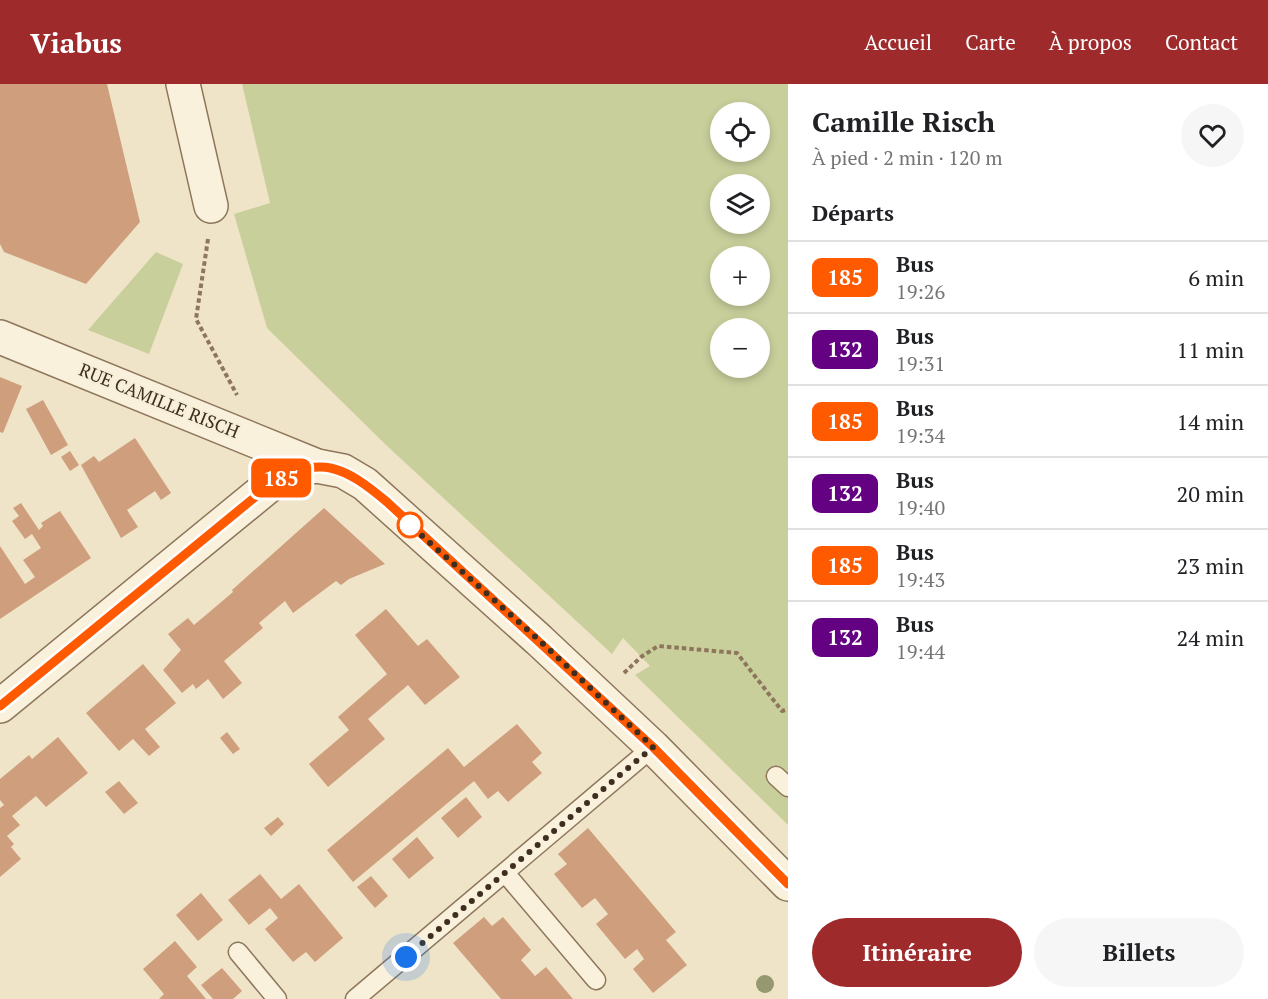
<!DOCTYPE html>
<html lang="fr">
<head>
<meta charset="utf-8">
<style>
	:root { --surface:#fff; --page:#f6f6f6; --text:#202124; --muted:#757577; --line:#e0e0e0; --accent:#9e2a2b }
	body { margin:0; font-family:"PT Serif",serif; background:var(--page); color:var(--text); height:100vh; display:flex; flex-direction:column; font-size:22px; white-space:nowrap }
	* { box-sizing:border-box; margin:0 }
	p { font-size:20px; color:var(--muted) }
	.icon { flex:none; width:33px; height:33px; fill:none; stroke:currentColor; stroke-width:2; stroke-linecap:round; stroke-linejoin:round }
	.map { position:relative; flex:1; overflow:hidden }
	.drawer { display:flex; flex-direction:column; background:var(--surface); width:480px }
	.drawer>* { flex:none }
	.badge { padding:0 12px; border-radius:9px; font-size:21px; line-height:39px }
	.buttons { position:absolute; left:710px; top:18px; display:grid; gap:12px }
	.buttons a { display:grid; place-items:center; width:60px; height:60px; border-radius:50%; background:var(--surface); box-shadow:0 3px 9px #0003; font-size:30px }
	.you { position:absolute; width:30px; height:30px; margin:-15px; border:4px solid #fff; border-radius:50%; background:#1a73e8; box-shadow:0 0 0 9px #1a73e833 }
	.map>.badge { position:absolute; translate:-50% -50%; box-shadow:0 0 0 3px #fff }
	h2 { padding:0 24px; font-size:22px; line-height:54px }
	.round { display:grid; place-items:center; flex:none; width:63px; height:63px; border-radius:32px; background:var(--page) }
	.summary { display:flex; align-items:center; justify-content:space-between; height:102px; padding:0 24px }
	h1 { font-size:28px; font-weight:600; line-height:45px }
	.action { display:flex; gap:12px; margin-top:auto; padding:12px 24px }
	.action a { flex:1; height:69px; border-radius:36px; background:var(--accent); color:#fff; font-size:24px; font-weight:600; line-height:69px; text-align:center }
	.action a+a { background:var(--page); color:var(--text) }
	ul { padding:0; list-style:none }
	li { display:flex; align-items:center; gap:18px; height:72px; padding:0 24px; border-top:2px solid var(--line) }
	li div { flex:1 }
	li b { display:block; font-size:22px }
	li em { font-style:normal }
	li .badge { min-width:66px; font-weight:700; text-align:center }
	header { display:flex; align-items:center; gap:36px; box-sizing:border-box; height:84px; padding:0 30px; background:var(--accent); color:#fff }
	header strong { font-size:28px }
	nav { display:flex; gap:33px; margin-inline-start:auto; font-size:21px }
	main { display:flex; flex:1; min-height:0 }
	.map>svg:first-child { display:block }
	.green { fill:#c9cf9b; fill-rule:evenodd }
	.building { fill:#cf9f7d }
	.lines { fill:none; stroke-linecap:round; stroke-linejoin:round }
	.service-casing { stroke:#8d765c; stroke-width:21 }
	.minor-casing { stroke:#8d765c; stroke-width:36 }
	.path { stroke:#8d765c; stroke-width:4; stroke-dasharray:4.5 3; stroke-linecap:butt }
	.service { stroke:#faf1dc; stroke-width:18 }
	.minor { stroke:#faf1dc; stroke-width:33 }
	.tree { fill:#96986f }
	.line-casing { stroke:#fff; stroke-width:14 }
	.line { stroke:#ff5a00; stroke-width:9 }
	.walk { stroke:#3d2e20; stroke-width:6; stroke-dasharray:0 10.8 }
	.stop-dot { fill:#fff; stroke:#ff5a00; stroke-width:3 }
	.labels { text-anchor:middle; stroke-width:4.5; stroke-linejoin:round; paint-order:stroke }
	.street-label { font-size:18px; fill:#3d2e20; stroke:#f7eed8 }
</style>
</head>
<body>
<header>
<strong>Viabus</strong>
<nav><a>Accueil</a><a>Carte</a><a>À propos</a><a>Contact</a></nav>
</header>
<main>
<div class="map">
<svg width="788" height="915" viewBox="0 0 788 915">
	<rect width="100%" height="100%" fill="#f0e4c8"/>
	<g class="green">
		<path d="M 242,0 L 788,0 L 788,741 L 635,591 L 650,582 L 623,554 L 612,570 L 385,360 L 267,244 L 234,130 L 270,119 ZM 720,28 L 759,28 L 759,68 L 720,68 ZM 720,100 L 759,100 L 759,140 L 720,140 ZM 720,172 L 759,172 L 759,212 L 720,212 ZM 720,244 L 759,244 L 759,284 L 720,284 Z"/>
		<path d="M 156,168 L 183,180 L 149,270 L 88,246 Z"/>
	</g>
	<g class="building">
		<path d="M 0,0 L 107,0 L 140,138 L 86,200 L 4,168 L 0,160 Z"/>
		<path d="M 0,293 L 22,302 L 3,349 L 0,348 Z"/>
		<path d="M 43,316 L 68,361 L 51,371 L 26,325 Z"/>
		<path d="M 135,354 L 171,409 L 161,416 L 155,407 L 127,426 L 138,443 L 121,454 L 81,381 L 94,372 L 99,378 Z"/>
		<path d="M 70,367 L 79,381 L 70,387 L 61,373 Z"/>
		<path d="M 21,419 L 39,446 L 43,442 L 41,439 L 60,427 L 91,474 L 0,535 L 0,462 L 25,500 L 35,493 L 23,476 L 41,464 L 32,450 L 25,455 L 12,437 L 19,432 L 13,424 Z"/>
		<path d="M 324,424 L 385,480 L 349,495 L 341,501 L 336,497 L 293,529 L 285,517 L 259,539 L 263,544 L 224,577 L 242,599 L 223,615 L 208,595 L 196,605 L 193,600 L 182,609 L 163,586 L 181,566 L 168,550 L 188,534 L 194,541 L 233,508 L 232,506 Z"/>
		<path d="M 386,525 L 418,562 L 427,555 L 460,593 L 425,621 L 408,601 L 368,635 L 385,655 L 328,703 L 309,680 L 349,646 L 338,633 L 387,590 L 355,551 Z"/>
		<path d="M 143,580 L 176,619 L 145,645 L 160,663 L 149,672 L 133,655 L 119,667 L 86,629 Z"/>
		<path d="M 517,640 L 542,669 L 532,678 L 542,689 L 508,718 L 498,707 L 488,715 L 474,697 L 353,798 L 327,766 L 448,664 L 464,683 Z"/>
		<path d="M 227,648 L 240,665 L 233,670 L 220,654 Z"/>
		<path d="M 58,653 L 88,689 L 46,723 L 36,712 L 12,732 L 20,741 L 7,752 L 14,760 L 11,763 L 21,775 L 0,793 L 0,724 L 4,721 L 0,716 L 0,695 L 29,671 L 32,675 Z"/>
		<path d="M 119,697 L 138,719 L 124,730 L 105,708 Z"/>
		<path d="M 466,713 L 482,733 L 458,754 L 441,734 Z"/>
		<path d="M 278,733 L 284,740 L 271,752 L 264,744 Z"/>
		<path d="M 588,744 L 676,848 L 666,856 L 687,881 L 653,909 L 633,885 L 644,875 L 637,865 L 625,875 L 596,840 L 608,830 L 595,814 L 582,824 L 554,790 L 567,780 L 558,770 Z"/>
		<path d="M 417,753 L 434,774 L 409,795 L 392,775 Z"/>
		<path d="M 260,790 L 281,815 L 299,800 L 343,854 L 315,878 L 306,868 L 293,878 L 265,845 L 278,834 L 270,824 L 249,841 L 228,816 Z"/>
		<path d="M 371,792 L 388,812 L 375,824 L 357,803 Z"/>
		<path d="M 201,809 L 223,836 L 198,857 L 176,831 Z"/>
		<path d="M 484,833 L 492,842 L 503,833 L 531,866 L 521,876 L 535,892 L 546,883 L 573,915 L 501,915 L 453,859 Z"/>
		<path d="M 175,857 L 197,883 L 187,892 L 206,915 L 159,915 L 164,910 L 143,885 Z"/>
		<path d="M 222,884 L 242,907 L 233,915 L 213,915 L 201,901 Z"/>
	</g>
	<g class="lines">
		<g class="service-casing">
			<g id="service">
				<path d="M 776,692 L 788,703"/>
				<path d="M 506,790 L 596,896"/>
				<path d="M 238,868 L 277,915"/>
				<path d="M 355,915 L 653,663"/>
			</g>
		</g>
		<g class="minor-casing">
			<g id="minor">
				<path d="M 183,0 L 211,122"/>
				<path d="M 0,253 L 317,382 L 343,387 L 365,400 L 539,556 L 653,663 L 788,800"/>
				<path d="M 0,622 L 271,400 L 293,386 L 317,382"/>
			</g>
		</g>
		<g class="path">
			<path d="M 208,155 L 196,235 L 237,311"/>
			<path d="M 624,589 L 641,573 L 658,562 L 737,569 L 782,627 L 788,625"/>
		</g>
		<use href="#service" class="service"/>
		<use href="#minor" class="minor"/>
	</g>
	<circle class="tree" cx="765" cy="900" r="9"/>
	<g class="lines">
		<g class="line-casing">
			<path id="line" d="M 0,622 L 271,400 C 320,369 345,383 387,418 L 653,663 L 788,800"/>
		</g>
		<use href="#line" class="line"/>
		<path class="walk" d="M 406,873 L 653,663 L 539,556 L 410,441"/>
	</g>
	<circle class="stop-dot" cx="410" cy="441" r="12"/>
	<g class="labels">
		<g class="street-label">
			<text transform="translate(159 317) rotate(22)" y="6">RUE CAMILLE RISCH</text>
		</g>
	</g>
</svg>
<div class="buttons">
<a><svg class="icon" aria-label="locate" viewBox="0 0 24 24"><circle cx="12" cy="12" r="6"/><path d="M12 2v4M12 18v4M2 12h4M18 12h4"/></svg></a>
<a><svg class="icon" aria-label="layers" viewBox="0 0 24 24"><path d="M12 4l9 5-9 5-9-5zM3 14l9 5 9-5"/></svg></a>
<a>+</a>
<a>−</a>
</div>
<div class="you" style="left:406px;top:873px"></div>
<b class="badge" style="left:281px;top:394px;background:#ff5a00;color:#fff">185</b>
</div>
<section class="drawer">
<div class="summary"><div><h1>Camille Risch</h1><p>À pied · 2 min · 120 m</p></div><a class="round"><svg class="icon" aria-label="heart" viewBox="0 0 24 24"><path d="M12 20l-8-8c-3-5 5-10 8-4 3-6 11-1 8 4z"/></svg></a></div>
<h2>Départs</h2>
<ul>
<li><span class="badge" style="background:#ff5a00;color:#fff">185</span><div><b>Bus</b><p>19:26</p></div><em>6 min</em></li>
<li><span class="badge" style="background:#640082;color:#fff">132</span><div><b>Bus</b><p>19:31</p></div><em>11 min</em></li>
<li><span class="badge" style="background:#ff5a00;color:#fff">185</span><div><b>Bus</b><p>19:34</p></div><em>14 min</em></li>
<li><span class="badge" style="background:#640082;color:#fff">132</span><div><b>Bus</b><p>19:40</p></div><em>20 min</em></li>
<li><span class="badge" style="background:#ff5a00;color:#fff">185</span><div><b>Bus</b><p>19:43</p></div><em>23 min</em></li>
<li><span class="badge" style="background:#640082;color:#fff">132</span><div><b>Bus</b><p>19:44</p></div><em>24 min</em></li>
</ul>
<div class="action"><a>Itinéraire</a><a>Billets</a></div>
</section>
</main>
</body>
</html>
